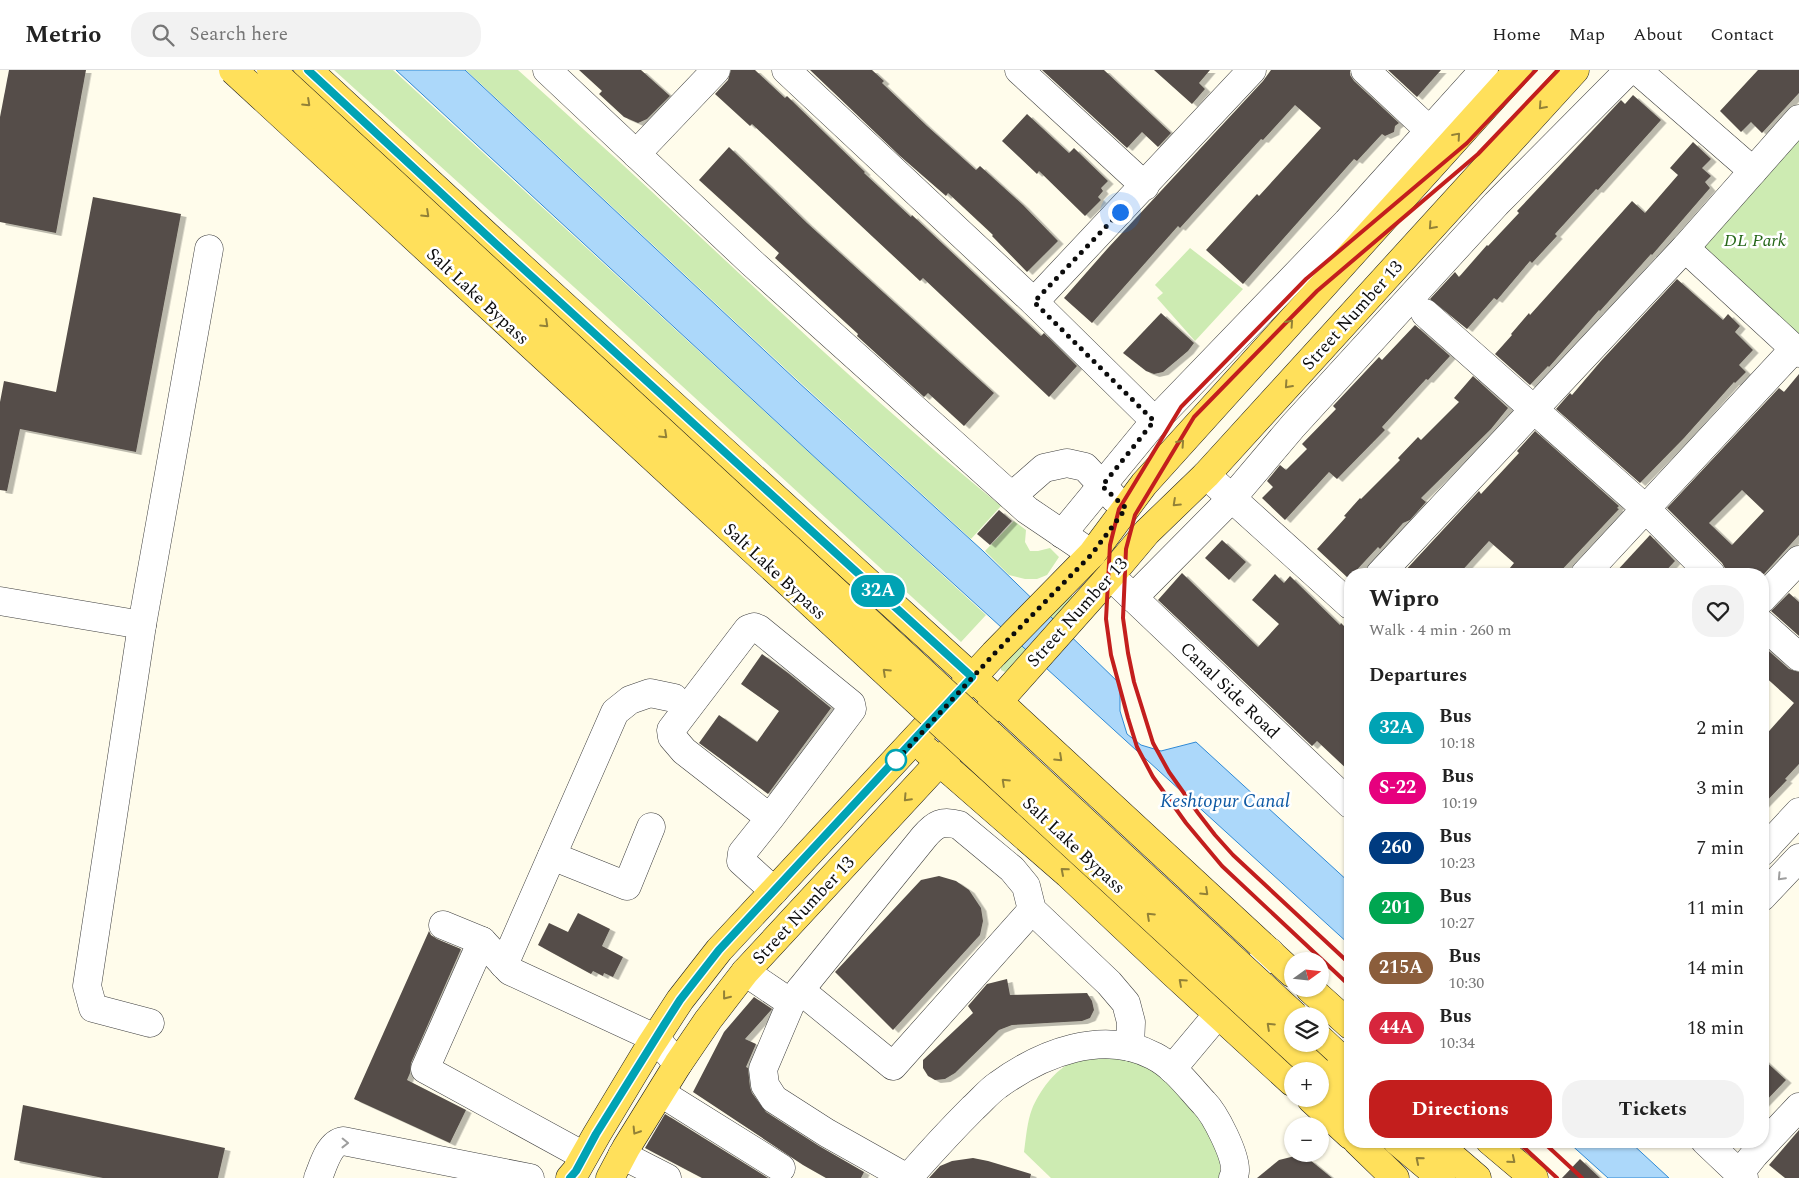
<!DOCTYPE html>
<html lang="en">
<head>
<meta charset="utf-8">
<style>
	:root { --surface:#fff; --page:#f2f2f2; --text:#222; --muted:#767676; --line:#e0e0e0; --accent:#c31e1d }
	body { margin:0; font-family:Spectral,serif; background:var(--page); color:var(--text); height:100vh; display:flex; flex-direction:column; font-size:19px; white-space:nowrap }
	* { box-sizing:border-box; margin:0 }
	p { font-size:16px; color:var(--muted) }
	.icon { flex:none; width:28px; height:28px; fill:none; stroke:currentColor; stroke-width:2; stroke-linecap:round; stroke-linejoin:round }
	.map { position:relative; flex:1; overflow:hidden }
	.drawer { position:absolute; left:1344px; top:498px; width:425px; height:580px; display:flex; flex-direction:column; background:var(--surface); border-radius:20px; box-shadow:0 1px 4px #0004 }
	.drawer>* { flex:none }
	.badge { padding:0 10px; border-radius:16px; font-size:18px; line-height:32px }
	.needle { width:32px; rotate:75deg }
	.buttons { position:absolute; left:1284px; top:882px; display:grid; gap:10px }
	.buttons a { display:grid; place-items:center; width:45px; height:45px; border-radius:50%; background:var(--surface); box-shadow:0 1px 4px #0004; font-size:25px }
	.you { position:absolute; width:25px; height:25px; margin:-12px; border:4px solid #fff; border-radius:50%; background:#1a73e8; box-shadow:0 0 0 8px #1a73e833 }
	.map>.badge { position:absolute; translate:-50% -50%; box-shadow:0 0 0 2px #fff }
	h2 { padding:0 25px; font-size:19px; line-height:45px }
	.round { display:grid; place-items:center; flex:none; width:52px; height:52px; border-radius:20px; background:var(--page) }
	.overview { display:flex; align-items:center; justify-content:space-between; height:85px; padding:0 25px }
	h1 { font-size:24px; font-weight:700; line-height:38px }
	.action { display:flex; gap:10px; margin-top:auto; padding:10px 25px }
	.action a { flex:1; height:58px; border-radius:20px; background:var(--accent); color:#fff; font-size:20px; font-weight:700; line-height:58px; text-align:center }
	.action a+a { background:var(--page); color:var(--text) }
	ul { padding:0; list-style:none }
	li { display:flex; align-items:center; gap:15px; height:60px; padding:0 25px }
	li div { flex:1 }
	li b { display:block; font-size:19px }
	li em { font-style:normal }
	li .badge { min-width:55px; font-weight:700; text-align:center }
	header { display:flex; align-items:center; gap:30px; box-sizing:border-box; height:70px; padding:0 25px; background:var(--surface); border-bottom:1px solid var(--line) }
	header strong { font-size:24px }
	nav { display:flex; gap:28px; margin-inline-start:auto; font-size:18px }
	.search { width:350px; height:45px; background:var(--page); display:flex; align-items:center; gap:12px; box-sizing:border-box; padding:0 18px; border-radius:20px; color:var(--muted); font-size:19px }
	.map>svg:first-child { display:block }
	.green { fill:#cdebb2 }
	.water { fill:#acd8fa; stroke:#2f89d5 }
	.building { fill:#554e48; fill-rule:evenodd; filter:url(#shadow) }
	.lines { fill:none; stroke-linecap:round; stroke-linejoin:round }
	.minor-casing { stroke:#3f3f3f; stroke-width:29 }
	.major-casing { stroke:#1d1d1d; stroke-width:29 }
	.minor { stroke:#fff; stroke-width:28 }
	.major { stroke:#ffe05b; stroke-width:28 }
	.rail { stroke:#c31e1d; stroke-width:4 }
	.major-bridge-casing { stroke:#1d1d1d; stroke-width:29; stroke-linecap:butt }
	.major-bridge { stroke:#ffe05b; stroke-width:28 }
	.oneway { stroke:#928137 }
	.oneway2 { stroke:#9e9e9e }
	.line-casing { stroke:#fff; stroke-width:11 }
	.line { stroke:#00a3b4; stroke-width:8 }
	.walk { stroke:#0c0c0c; stroke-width:5; stroke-dasharray:0 9 }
	.stop-dot { fill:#fff; stroke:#00a3b4; stroke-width:2.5 }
	.labels { text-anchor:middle; stroke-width:5; stroke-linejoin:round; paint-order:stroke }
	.park-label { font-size:18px; font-style:italic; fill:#256719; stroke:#fff }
	.street-label { font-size:18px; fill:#0c0c0c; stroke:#fff }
	.water-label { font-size:19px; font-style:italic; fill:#0f5aa4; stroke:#fff }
</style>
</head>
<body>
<header>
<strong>Metrio</strong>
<div class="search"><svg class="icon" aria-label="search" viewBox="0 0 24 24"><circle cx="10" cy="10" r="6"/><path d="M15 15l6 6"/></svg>Search here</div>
<nav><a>Home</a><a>Map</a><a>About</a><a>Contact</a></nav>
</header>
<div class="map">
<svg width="1799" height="1108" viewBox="0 0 1799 1108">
	<defs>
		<filter id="shadow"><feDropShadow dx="5.5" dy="3" stdDeviation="0" flood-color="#0004"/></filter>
	</defs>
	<rect width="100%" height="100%" fill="#fffceb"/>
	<g class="green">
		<path d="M 334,0 L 393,0 L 986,545 L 961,572 L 595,236 Z"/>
		<path d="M 466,0 L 518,0 C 562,40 606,79 650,120 C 765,227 878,336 1001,436 L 971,469 L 791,304 Z"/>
		<path d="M 1799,56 L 1799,264 L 1692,173 Z"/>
		<path d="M 1190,178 L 1243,219 L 1195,271 L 1157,228 L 1163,223 L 1155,215 Z"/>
		<path d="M 1014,451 L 1026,460 L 1025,472 L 1030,481 L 1038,481 L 1050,478 L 1059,487 L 1047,505 L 1037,509 L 1025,509 L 1009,505 L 985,481 Z"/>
		<path d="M 1067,525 L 1072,525 L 1073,530 L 1009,600 L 1005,602 L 1001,600 L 1001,596 Z"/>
		<path d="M 1092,987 C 1107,987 1121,987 1134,992 C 1175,1007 1207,1044 1219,1085 C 1221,1092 1220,1101 1220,1108 L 1051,1108 L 1024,1082 C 1026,1068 1027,1052 1032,1039 C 1039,1022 1055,999 1073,992 C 1079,989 1086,989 1092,987 Z"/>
	</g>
	<g class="water">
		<path d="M 396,0 L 465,0 L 797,311 L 983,481 L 1120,614 L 1120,641 L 1127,664 L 1141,675 L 1161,681 L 1196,672 L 1350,813 L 1350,875 L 821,393 Z"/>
		<path d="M 1567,1071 L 1629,1071 L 1669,1108 L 1608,1108 Z"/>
	</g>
	<g class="building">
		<path d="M 9,0 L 86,0 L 56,163 L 0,152 L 0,47 Z"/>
		<path d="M 579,0 L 641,0 L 670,26 L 647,49 L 638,53 L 624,47 L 599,24 L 602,21 Z"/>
		<path d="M 731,0 L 755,0 L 785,28 L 787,26 L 865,102 L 864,103 L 911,147 L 912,145 L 1041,266 L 1044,263 L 1077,296 L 1049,327 L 923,208 L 920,211 L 752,54 L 750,56 L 715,24 L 728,10 Z"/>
		<path d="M 810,0 L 872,0 L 884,11 L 882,13 L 927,56 L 976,100 L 980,96 L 1023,135 L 1058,171 L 1027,202 L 992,166 L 993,165 L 948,123 L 946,126 L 900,86 Z"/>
		<path d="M 1042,0 L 1104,0 L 1171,63 L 1158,77 L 1142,62 L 1127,78 Z"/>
		<path d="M 1154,0 L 1210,0 L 1199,13 L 1205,19 L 1192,34 Z"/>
		<path d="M 1271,0 L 1350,0 L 1350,5 L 1354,11 L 1399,53 L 1395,56 L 1394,62 L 1385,66 L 1382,64 L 1357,91 L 1354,89 L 1243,214 L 1206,180 L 1257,124 L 1259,126 L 1321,58 L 1295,35 L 1263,70 L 1261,69 L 1180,158 L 1178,156 L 1092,253 L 1064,228 L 1108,178 L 1263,11 Z"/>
		<path d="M 1388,0 L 1441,0 L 1417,27 Z"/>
		<path d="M 1758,0 L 1799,0 L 1799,23 L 1762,63 L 1751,52 L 1741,62 L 1720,41 Z"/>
		<path d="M 1633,25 L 1661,50 L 1598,120 L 1596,119 L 1555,164 L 1557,166 L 1532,193 L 1530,191 L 1497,230 L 1494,228 L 1467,259 L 1430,229 L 1455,202 L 1459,207 L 1487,175 L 1488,176 L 1519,143 L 1517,141 L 1621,30 L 1625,34 Z"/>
		<path d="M 1027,44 L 1069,83 L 1074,78 L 1108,111 L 1101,118 L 1103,121 L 1098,127 L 1101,130 L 1085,146 L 1039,101 L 1037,104 L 1002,71 Z"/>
		<path d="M 1693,72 L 1711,89 L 1702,98 L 1711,106 L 1705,112 L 1710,118 L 1652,185 L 1651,184 L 1600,241 L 1599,240 L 1549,297 L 1548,296 L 1530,315 L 1495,284 L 1512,265 L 1511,264 L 1529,243 L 1530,245 L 1632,131 L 1645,143 L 1678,105 L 1670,98 Z"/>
		<path d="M 729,77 L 807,153 L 994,323 L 964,356 L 928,323 L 924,327 L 857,266 L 858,264 L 775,188 L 779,183 L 699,110 Z"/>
		<path d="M 93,127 L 181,144 L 136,382 L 20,359 L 7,421 L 0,420 L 0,332 L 4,311 L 56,322 Z"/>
		<path d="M 1677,209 L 1723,250 L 1728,244 L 1740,256 L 1735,262 L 1753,280 L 1739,295 L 1746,302 L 1735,313 L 1734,312 L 1684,368 L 1640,413 L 1556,339 L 1570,323 L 1572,325 L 1601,291 Z"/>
		<path d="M 1161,243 L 1194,273 L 1188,281 L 1163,302 L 1154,304 L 1146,301 L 1123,283 Z"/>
		<path d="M 1415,255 L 1450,286 L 1428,310 L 1426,309 L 1382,357 L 1385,360 L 1337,409 L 1329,402 L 1285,450 L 1262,428 L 1273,417 L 1267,411 L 1280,395 L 1286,400 L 1307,379 L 1302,374 L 1336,339 L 1333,336 L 1379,287 L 1382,290 Z"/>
		<path d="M 1799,304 L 1799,465 L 1764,504 L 1726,504 L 1726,500 L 1722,493 L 1667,438 L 1779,318 L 1784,322 ZM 1742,420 L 1764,441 L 1732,475 L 1709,453 Z"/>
		<path d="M 1473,306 L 1508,338 L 1491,359 L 1421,428 L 1426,432 L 1410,450 L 1403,453 L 1380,479 L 1378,477 L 1353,504 L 1350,504 L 1349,509 L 1317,479 L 1346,447 L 1344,446 L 1360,428 L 1361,429 L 1400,390 L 1398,388 L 1418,367 L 1421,370 L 1459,332 L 1454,328 Z"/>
		<path d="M 1535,361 L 1619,436 L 1617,438 L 1619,439 L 1558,504 L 1505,504 L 1514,493 L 1489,471 L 1459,504 L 1402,504 L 1479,421 L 1481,424 L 1519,383 L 1517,381 Z"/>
		<path d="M 999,440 L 1012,451 L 990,475 L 977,464 Z"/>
		<path d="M 1650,465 L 1675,491 L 1663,504 L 1614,504 Z"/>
		<path d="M 1222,470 L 1246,492 L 1229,510 L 1205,488 Z"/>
		<path d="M 1182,503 L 1258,577 L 1279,554 L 1252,530 L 1275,504 L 1284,513 L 1290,506 L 1340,555 L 1341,553 L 1350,562 L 1350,702 L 1317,671 L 1312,676 L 1158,530 Z"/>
		<path d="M 1789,523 L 1799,532 L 1799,566 L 1771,541 Z"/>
		<path d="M 1762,575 L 1789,599 L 1799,602 L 1799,694 L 1785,709 L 1787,710 L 1762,736 L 1762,669 L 1794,633 L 1762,604 Z"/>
		<path d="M 762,584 L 788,603 L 831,638 L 768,724 L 699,673 L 719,645 L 757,672 L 779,641 L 741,614 Z"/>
		<path d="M 939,806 L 956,811 L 969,820 L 981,838 L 983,851 L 980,865 L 893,960 L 835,902 L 921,810 Z"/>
		<path d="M 578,843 L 610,859 L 602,876 L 623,887 L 613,907 L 604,903 L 603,906 L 593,901 L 591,904 L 538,875 L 549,853 L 568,862 Z"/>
		<path d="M 429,861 L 431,865 L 437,869 L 461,879 L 411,993 L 410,1003 L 407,1010 L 466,1040 L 450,1073 L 354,1029 Z"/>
		<path d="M 1007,909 L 1010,925 L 1087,923 L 1092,931 L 1094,940 L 1090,948 L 1082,951 L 1012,955 L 999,960 L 955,1003 L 945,1009 L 935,1010 L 928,1006 L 923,998 L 923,990 L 973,943 L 968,936 L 987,914 Z"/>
		<path d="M 754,927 L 772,939 L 745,969 L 756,974 L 746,997 L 748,998 L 750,1017 L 752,1023 L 766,1042 L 819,1076 L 864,1102 L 861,1108 L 826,1108 L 803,1095 L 693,1022 L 724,962 Z"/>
		<path d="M 1762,988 L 1786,1010 L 1762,1035 Z"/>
		<path d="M 23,1035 L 225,1078 L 218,1108 L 103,1108 L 14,1090 Z"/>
		<path d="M 665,1044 L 768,1108 L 702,1108 L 645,1078 Z"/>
		<path d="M 1799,1060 L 1799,1108 L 1785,1108 L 1769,1095 Z"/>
		<path d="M 1295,1086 L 1310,1090 L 1332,1108 L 1257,1108 L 1279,1090 Z"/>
		<path d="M 973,1088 L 988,1091 L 1031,1104 L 1030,1108 L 929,1108 L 940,1096 L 952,1091 Z"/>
		<path d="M 1580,1089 L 1600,1108 L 1562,1108 Z"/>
	</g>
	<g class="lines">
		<g class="minor-casing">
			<g id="minor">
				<path d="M 547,0 L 751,192 L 1027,440 L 1092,484"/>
				<path d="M 786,0 L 1034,232 L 1155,351"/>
				<path d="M 1019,0 L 1145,116"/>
				<path d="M 1365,0 L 1430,61"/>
				<path d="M 1637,0 L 1753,101"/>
				<path d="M 636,84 L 716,0"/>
				<path d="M 1685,178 L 1799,283"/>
				<path d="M 1034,232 L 1252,0"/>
				<path d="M 1425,243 L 1646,439 L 1711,504"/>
				<path d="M 1206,405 L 1350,535"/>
				<path d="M 1012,426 L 1044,398 L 1067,393 L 1085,397 L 1115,429"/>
				<path d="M 1062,464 L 1155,351 L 1347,152 L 1484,0"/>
				<path d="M 1380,504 L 1685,178 L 1799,49"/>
				<path d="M 1585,504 L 1794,279"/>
				<path d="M 1121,516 L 1350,734"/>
				<path d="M 1133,528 L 1232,428 L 1293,356 L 1496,134 L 1629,0"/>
				<path d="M 1762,529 L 1799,490"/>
				<path d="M 0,531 L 142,555"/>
				<path d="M 1762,554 L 1799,587"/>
				<path d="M 770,748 L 684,681 L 672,667 L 671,660 L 748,559 L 754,557 L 759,559 L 851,634 L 852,639 L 770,748 L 742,783 L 741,791 L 774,821"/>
				<path d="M 1762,782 L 1799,742"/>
				<path d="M 552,786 L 627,816 L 651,757"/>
				<path d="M 1762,827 L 1799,788"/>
				<path d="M 443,855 L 482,871 L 510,901 L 655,968 L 678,994"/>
				<path d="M 482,871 L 425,999 L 584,1086"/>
				<path d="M 504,895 L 615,642 L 630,630 L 650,623 L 674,628"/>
				<path d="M 745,902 L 791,933 L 763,999 L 765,1015 L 774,1029 L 827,1063 L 907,1108"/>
				<path d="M 800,920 L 924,767 C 935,754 942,750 959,755 L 1012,799 L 1026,816 L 1032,840 L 1109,913 L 1126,933 L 1131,952 L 1130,977"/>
				<path d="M 791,933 L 800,920 L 893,996 L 1032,840"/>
				<path d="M 150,953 L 93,938 L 87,916 L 142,555 L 209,179"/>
				<path d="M 1172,999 L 1270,882"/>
				<path d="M 661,1023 L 781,1098"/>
				<path d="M 1705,1071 L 1744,1108"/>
				<path d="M 622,1085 L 667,1108"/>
				<path d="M 1739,1104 L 1754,1085 L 1799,1037"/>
				<path d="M 318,1108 C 323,1096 329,1073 343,1071 L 530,1108"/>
				<path d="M 908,1108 C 929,1084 950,1061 973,1038 C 981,1031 989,1021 998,1015 C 1042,983 1103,959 1154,986 C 1174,996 1189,1017 1204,1033 C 1215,1044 1236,1085 1235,1101 C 1235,1103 1234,1106 1233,1108"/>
			</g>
		</g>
		<g class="major-casing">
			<g id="major">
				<path d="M 308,0 L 496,174 L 972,607 L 1292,903"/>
				<path d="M 927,681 L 1068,804 L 1172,902 L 1292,1012"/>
				<path d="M 1310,919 L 1350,955"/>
				<path d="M 1320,969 L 1350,997"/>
				<path d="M 1320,1003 L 1350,1031"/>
				<path d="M 1311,1029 L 1350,1065"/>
				<path d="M 1357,1071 L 1395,1108"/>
				<path d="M 1397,1071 L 1441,1108"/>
				<path d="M 1434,1071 L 1477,1108"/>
				<path d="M 1490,1071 L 1534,1108"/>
				<path d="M 570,1108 L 576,1101 L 597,1064 L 650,976 L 680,930 L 719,880 L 994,584 L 1092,484 L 1144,414 L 1518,0"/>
				<path d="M 610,1108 L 626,1078 L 678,994 L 708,950 L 745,902 L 971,658 L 998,632 L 1110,506 L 1147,462 L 1206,405 L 1575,0"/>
			</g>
		</g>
		<use href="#minor" class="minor"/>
		<use href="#major" class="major"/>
		<g class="rail">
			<path d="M 1350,894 L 1233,785 L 1215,765 L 1198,743 L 1169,702 L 1153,673 L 1134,612 L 1128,583 L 1123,548 L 1126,479 L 1135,445 L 1194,347 L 1317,221 L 1478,84 L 1558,0"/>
			<path d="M 1350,916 L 1222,796 L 1186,753 L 1153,707 L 1137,677 L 1128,648 L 1111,585 L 1106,549 L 1110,475 L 1119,439 L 1181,337 L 1306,209 L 1467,73 L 1536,0"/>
			<path d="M 1517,1071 L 1557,1108"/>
			<path d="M 1542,1071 L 1582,1108"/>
		</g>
		<g class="major-bridge-casing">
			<g id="major-bridge">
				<path d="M 233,0 L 1318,1001"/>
				<path d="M 271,0 L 1295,946"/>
			</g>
		</g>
		<use href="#major-bridge" class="major-bridge"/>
	</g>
	<defs><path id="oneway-chevron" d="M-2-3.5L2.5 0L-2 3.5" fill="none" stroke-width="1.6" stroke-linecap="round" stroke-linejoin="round" transform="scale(1.25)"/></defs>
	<g class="oneway">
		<use href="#oneway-chevron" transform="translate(307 33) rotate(43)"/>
		<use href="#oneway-chevron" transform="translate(1542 36) rotate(132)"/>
		<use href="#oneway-chevron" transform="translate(1457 66) rotate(-49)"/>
		<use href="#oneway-chevron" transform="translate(426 144) rotate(43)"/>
		<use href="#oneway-chevron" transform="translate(1432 156) rotate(132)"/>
		<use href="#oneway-chevron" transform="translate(1290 253) rotate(-48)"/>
		<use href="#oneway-chevron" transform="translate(545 254) rotate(43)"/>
		<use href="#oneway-chevron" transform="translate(1288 315) rotate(132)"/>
		<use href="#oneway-chevron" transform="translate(664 365) rotate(43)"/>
		<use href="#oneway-chevron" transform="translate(1181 373) rotate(-48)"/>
		<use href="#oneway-chevron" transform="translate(1176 433) rotate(137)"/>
		<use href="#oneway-chevron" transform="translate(886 602) rotate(-137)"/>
		<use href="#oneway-chevron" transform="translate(1059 688) rotate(43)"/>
		<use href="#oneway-chevron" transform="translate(1005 712) rotate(-137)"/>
		<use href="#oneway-chevron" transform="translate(907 728) rotate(133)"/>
		<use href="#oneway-chevron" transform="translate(1064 801) rotate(-139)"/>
		<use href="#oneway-chevron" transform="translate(1205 822) rotate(43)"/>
		<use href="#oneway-chevron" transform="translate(1150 846) rotate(-137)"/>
		<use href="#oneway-chevron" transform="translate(1182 912) rotate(-138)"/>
		<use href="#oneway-chevron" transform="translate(726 926) rotate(128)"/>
		<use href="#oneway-chevron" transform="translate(1270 956) rotate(-137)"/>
		<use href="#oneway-chevron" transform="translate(636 1061) rotate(122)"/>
		<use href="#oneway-chevron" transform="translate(1419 1090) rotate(-140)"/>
		<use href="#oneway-chevron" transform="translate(1512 1090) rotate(40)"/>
	</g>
	<g class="oneway2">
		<use href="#oneway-chevron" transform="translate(1781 807) rotate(133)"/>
		<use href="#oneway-chevron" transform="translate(345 1073) rotate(1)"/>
	</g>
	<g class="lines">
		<g class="line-casing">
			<path id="line" d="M 308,0 L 496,174 L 972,607 L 719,880 L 680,930 L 664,955 L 596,1064 L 576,1101 L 570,1108"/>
		</g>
		<use href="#line" class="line"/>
		<path class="walk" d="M 896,690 L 894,693 L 994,584 L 1092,484 L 1126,438 L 1102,416 L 1154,351 L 1034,232 L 1120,142"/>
	</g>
	<circle class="stop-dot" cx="896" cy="690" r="10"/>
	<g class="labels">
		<g class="park-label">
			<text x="1755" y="176">DL Park</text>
		</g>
		<g class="street-label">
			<text transform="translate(478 226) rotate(43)" y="6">Salt Lake Bypass</text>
			<text transform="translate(1352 245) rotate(-48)" y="6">Street Number 13</text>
			<text transform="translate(775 501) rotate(43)" y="6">Salt Lake Bypass</text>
			<text transform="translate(1077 542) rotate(-48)" y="6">Street Number 13</text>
			<text transform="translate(1230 620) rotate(44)" y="6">Canal Side Road</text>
			<text transform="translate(1074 775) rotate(43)" y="6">Salt Lake Bypass</text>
			<text transform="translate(803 840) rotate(-47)" y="6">Street Number 13</text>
		</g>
		<g class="water-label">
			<text x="1225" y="737">Keshtopur Canal</text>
		</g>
	</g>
</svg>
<div class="buttons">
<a><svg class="needle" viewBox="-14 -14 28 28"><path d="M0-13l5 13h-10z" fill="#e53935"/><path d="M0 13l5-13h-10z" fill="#767676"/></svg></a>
<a><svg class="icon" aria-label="layers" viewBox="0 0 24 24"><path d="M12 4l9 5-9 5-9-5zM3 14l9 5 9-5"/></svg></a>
<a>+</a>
<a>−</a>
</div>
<div class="you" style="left:1120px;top:142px"></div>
<b class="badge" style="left:878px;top:521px;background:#00a3b4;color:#fff">32A</b>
<section class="drawer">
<div class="overview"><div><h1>Wipro</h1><p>Walk · 4 min · 260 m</p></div><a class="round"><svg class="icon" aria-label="heart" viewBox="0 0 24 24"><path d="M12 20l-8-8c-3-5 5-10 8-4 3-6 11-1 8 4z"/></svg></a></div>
<h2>Departures</h2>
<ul>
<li><span class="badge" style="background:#00a3b4;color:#fff">32A</span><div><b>Bus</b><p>10:18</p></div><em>2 min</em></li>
<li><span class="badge" style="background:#e6007e;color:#fff">S-22</span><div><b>Bus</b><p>10:19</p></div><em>3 min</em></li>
<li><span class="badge" style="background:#003b80;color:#fff">260</span><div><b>Bus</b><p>10:23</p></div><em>7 min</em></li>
<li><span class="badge" style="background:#00a651;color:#fff">201</span><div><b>Bus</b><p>10:27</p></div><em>11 min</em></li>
<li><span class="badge" style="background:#8b5e3c;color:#fff">215A</span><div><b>Bus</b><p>10:30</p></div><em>14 min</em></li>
<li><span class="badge" style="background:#d7263d;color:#fff">44A</span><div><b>Bus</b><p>10:34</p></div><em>18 min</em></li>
</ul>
<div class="action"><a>Directions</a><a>Tickets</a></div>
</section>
</div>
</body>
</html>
